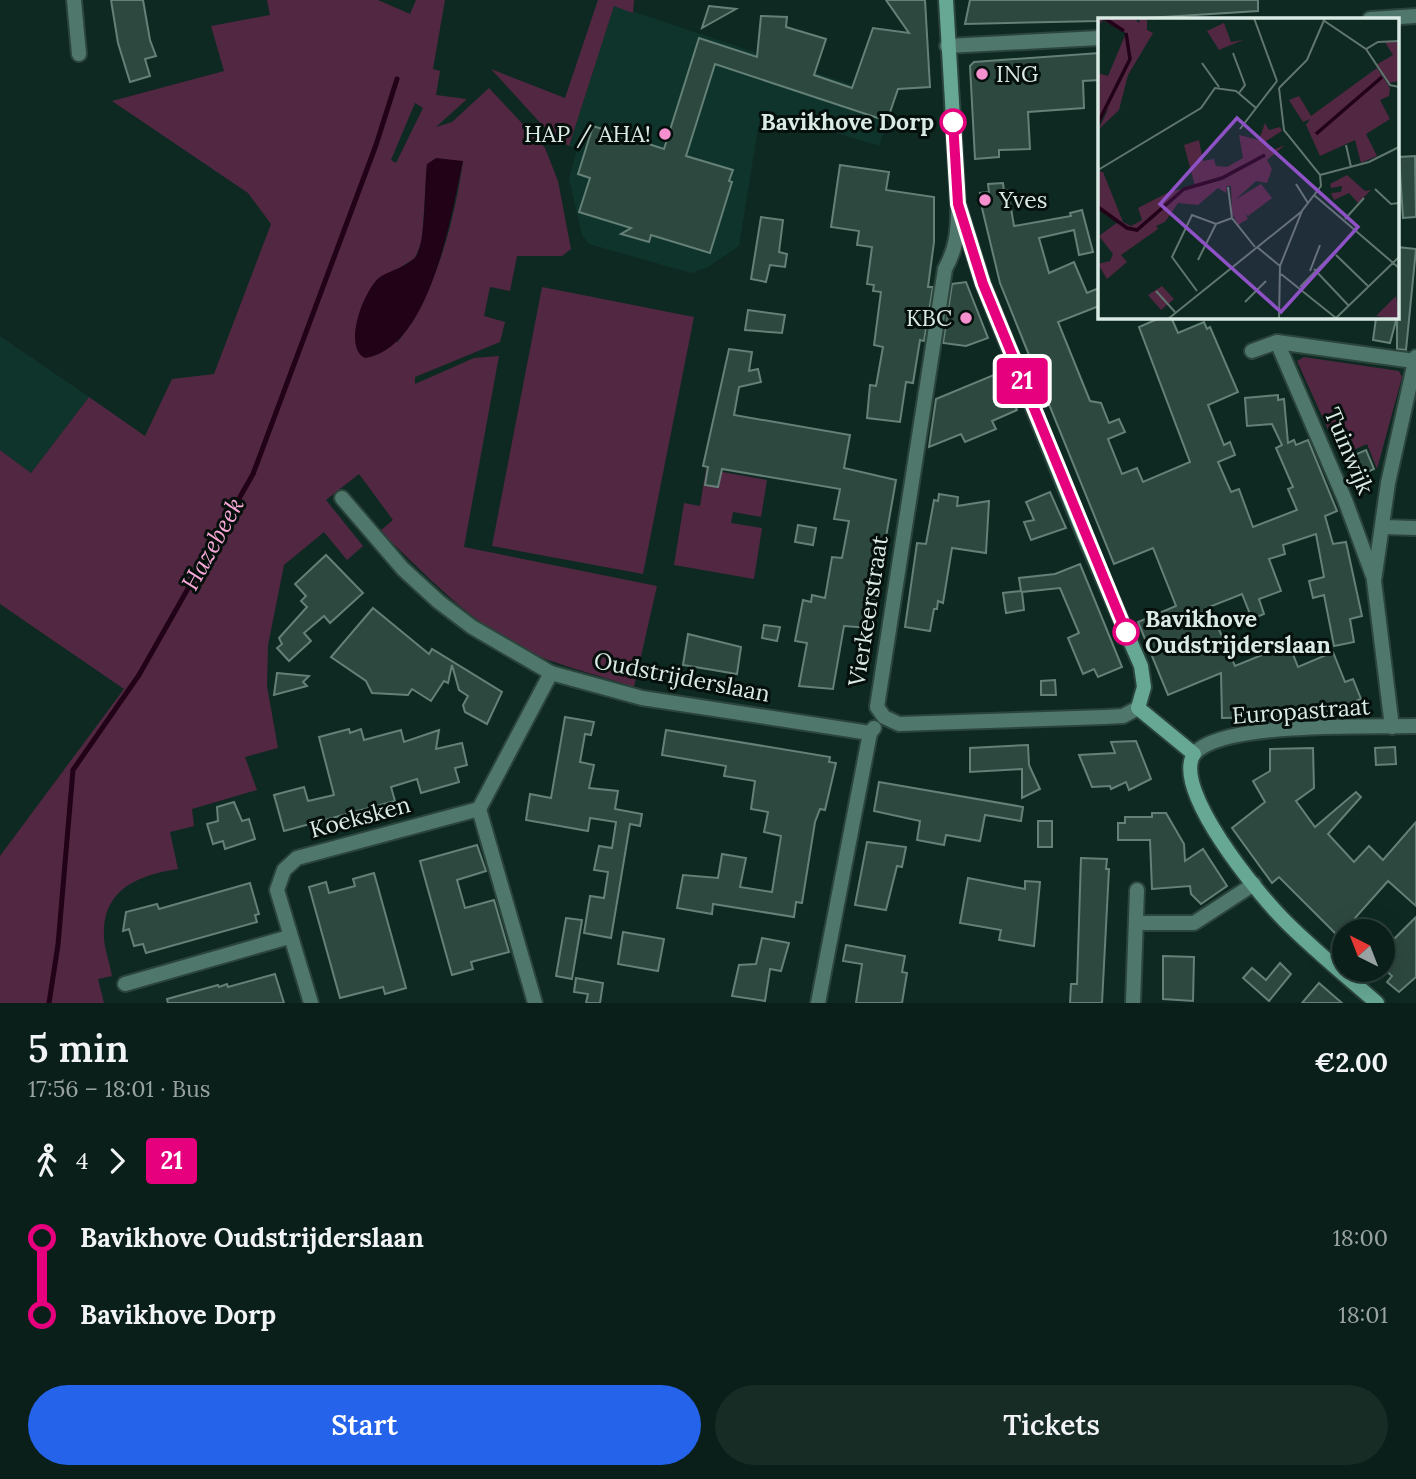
<!DOCTYPE html>
<html lang="en">
<head>
<meta charset="utf-8">
<style>
	:root { --surface:#0a1f19; --page:#182c26; --text:#f1f3f6; --muted:#99a2a2; --line:#2a3d38; --accent:#2563eb }
	body { margin:0; font-family:Lora,serif; background:var(--page); color:var(--text); height:100vh; display:flex; flex-direction:column; font-size:26px; white-space:nowrap }
	* { box-sizing:border-box; margin:0 }
	p { font-size:23px; color:var(--muted) }
	.icon { flex:none; width:38px; height:38px; fill:none; stroke:currentColor; stroke-width:2; stroke-linecap:round; stroke-linejoin:round }
	.map { position:relative; height:1003px; overflow:hidden }
	.sheet { display:flex; flex-direction:column; background:var(--surface); flex:1 }
	.sheet>* { flex:none }
	.badge { padding:0 14px; border-radius:5px; font-size:24px; line-height:46px }
	.needle { width:46px; rotate:318deg }
	.tools { position:absolute; left:1332px; top:919px; display:grid; gap:14px }
	.tools a { display:grid; place-items:center; width:63px; height:63px; border-radius:50%; background:var(--surface); box-shadow:0 7px 28px #0002,0 0 0 2px var(--line); font-size:35px }
	.map>.badge { position:absolute; translate:-50% -50%; box-shadow:0 0 0 4px #fff }
	.legs { display:flex; align-items:center; gap:10px; height:77px; padding:0 28px; font-size:23px }
	.legs p { margin-inline-start:auto }
	.overview { display:flex; align-items:center; justify-content:space-between; height:119px; padding:0 28px }
	h1 { font-size:38px; font-weight:600; line-height:52px }
	.action { display:flex; gap:14px; margin-top:auto; padding:14px 28px }
	.action a { flex:1; height:80px; border-radius:42px; background:var(--accent); color:#fff; font-size:28px; font-weight:600; line-height:80px; text-align:center }
	.action a+a { background:var(--page); color:var(--text) }
	ul { padding:0 28px; list-style:none }
	li { display:flex; align-items:center; gap:24px; height:77px; font-size:26px }
	li i { display:grid; place-items:center; width:10px; height:100%; margin:0 9px; background:currentColor }
	li i::after { content:''; width:18px; height:18px; margin:-9px; border:5px solid; border-radius:50%; background:var(--surface) }
	li p { margin-inline-start:auto }
	li:first-child i { background:linear-gradient(#0000 50%,currentColor 0) }
	li:last-child i { background:linear-gradient(currentColor 50%,#0000 0) }
	.map>svg:first-child { display:block }
	.built { fill:#0f342b }
	.green { fill:#522742; fill-rule:evenodd }
	.water { fill:#210217 }
	.lines { fill:none; stroke-linecap:round; stroke-linejoin:round }
	.stream { stroke:#210217; stroke-width:5 }
	.building { fill:#2d483f; stroke:#648077; stroke-width:2 }
	.street-casing { stroke:#2b443c; stroke-width:18 }
	.secondary-casing { stroke:#2b443c; stroke-width:18 }
	.street { stroke:#50776b; stroke-width:14 }
	.secondary { stroke:#66a894; stroke-width:14 }
	.line-1-casing { stroke:#fff; stroke-width:16 }
	.line-1 { stroke:#e6007e; stroke-width:10 }
	.poi-dot { fill:#f790ce; stroke:#050f0c; stroke-width:2.5 }
	.stop-1-dot { fill:#fff; stroke:#e6007e; stroke-width:3.5 }
	.labels { text-anchor:middle; stroke-width:6; stroke-linejoin:round; paint-order:stroke }
	.poi-label { font-size:23px; fill:#daeae4; stroke:#050f0c; text-anchor:start }
	.stop-label { font-size:23px; font-weight:bold; fill:#daeae4; stroke:#050f0c; text-anchor:end }
	.street-label { font-size:23px; fill:#daeae4; stroke:#050f0c }
	.water-label { font-size:24px; font-style:italic; fill:#f8a8d7; stroke:#050f0c }
	.inset-river { fill:none; stroke:#210217; stroke-width:3.5 }
	.inset-road { fill:none; stroke:#60766f; stroke-width:2 }
	.view { fill:#8e52c6; fill-opacity:0.15; stroke:#8e52c6; stroke-width:3.5 }
	.inset-edge { fill:none; stroke:#daeae4; stroke-width:3.5 }
</style>
</head>
<body>
<div class="map">
<svg width="1416" height="1003" viewBox="0 0 1416 1003">
	<rect width="100%" height="100%" fill="#0e2921"/>
	<g class="built">
		<path d="M 614,5 L 895,99 L 879,146 L 761,110 L 739,246 L 708,267 L 691,273 L 589,244 L 582,235 L 569,179 L 577,149 L 569,146 Z"/>
		<path d="M 0,336 L 89,397 L 31,473 L 0,450 Z"/>
	</g>
	<g class="green">
		<path d="M 267,0 L 378,0 L 410,14 L 416,0 L 445,0 L 433,69 L 440,71 L 436,95 L 467,99 L 436,127 L 452,122 L 489,88 L 545,148 L 558,181 L 571,249 L 562,256 L 517,256 L 510,291 L 490,287 L 484,316 L 505,322 L 500,342 L 415,377 L 415,384 L 474,358 L 499,356 L 464,547 L 657,586 L 634,687 C 602,676 544,662 517,646 C 465,617 423,572 380,531 L 393,520 L 359,474 L 326,500 L 363,546 L 347,560 L 324,532 L 284,565 L 268,645 L 267,686 L 278,748 L 245,757 L 257,790 L 192,809 L 194,826 L 170,832 L 178,869 C 141,875 104,887 104,933 C 103,946 110,963 112,976 L 98,979 L 104,1003 L 0,1003 L 0,856 L 124,689 L 0,604 L 0,450 L 31,473 L 89,397 L 145,436 L 172,379 L 214,374 L 271,224 L 248,193 L 112,101 L 224,71 L 211,26 L 270,15 ZM 415,103 L 423,108 L 396,163 L 391,160 ZM 463,161 C 454,223 436,292 397,343 L 401,267 L 415,258 L 422,241 L 427,164 Z"/>
		<path d="M 598,0 L 634,0 L 633,13 L 614,6 L 569,146 L 554,138 L 491,69 L 565,98 Z"/>
		<path d="M 542,287 L 694,317 L 643,574 L 492,546 Z"/>
		<path d="M 1304,357 L 1399,371 L 1402,377 L 1377,469 L 1367,444 L 1340,456 L 1297,361 Z"/>
		<path d="M 706,469 L 767,480 L 761,517 L 733,512 L 731,523 L 762,528 L 754,579 L 674,565 L 684,503 L 700,506 Z"/>
	</g>
	<path class="water" d="M 436,158 L 463,161 C 451,215 431,348 365,358 C 342,347 364,289 380,277 C 391,270 410,266 417,255 C 426,236 424,188 427,164 Z"/>
	<g class="lines">
		<path class="stream" d="M 49,1003 L 58,945 L 73,770 L 139,675 L 253,474 L 376,145 L 397,79"/>
	</g>
	<g class="building">
		<path d="M 111,0 L 143,0 L 150,40 L 156,56 L 145,59 L 150,76 L 130,82 L 118,43 Z"/>
		<path d="M 886,0 L 925,0 L 930,87 L 898,89 L 887,121 L 715,64 L 686,156 L 733,170 L 729,181 L 732,182 L 710,253 L 651,235 L 649,242 L 621,234 L 631,228 L 579,212 L 590,178 L 578,174 L 593,126 L 664,149 L 699,38 L 757,57 L 761,16 L 787,17 L 786,27 L 826,39 L 814,75 L 852,88 L 873,28 L 909,33 Z"/>
		<path d="M 970,0 L 1258,0 L 1258,11 L 1099,21 L 965,24 Z"/>
		<path d="M 709,6 L 736,9 L 702,28 Z"/>
		<path d="M 1099,53 L 1099,80 L 1083,81 L 1084,108 L 1028,112 L 1030,149 L 999,150 L 999,157 L 975,159 L 970,66 L 974,62 Z"/>
		<path d="M 1415,156 L 1416,217 L 1403,218 L 1399,157 Z"/>
		<path d="M 840,165 L 889,172 L 886,190 L 934,197 L 934,242 L 928,287 L 933,287 L 924,341 L 920,340 L 913,383 L 906,382 L 900,422 L 867,418 L 870,385 L 876,386 L 883,347 L 874,345 L 881,292 L 873,291 L 874,285 L 867,284 L 872,247 L 857,245 L 859,231 L 831,227 Z"/>
		<path d="M 1003,183 L 1004,191 L 1008,190 L 1014,226 L 1071,216 L 1070,213 L 1082,210 L 1093,252 L 1079,255 L 1074,230 L 1039,238 L 1049,273 L 1074,262 L 1087,293 L 1099,288 L 1099,306 L 1058,322 L 1090,401 L 1101,403 L 1109,423 L 1119,419 L 1125,432 L 1108,439 L 1122,474 L 1137,468 L 1143,482 L 1190,462 L 1139,327 L 1162,317 L 1171,317 L 1178,333 L 1204,322 L 1207,329 L 1210,327 L 1238,392 L 1208,405 L 1224,445 L 1230,442 L 1235,455 L 1218,462 L 1231,492 L 1239,489 L 1253,527 L 1297,510 L 1288,489 L 1293,487 L 1276,448 L 1282,445 L 1272,424 L 1247,426 L 1245,398 L 1278,395 L 1278,400 L 1284,399 L 1288,443 L 1294,440 L 1296,445 L 1308,440 L 1337,511 L 1325,516 L 1333,544 L 1346,542 L 1362,616 L 1350,619 L 1354,642 L 1334,646 L 1324,595 L 1313,598 L 1309,581 L 1324,577 L 1316,534 L 1283,545 L 1285,554 L 1269,559 L 1281,591 L 1259,599 L 1264,614 L 1252,619 L 1242,594 L 1209,607 L 1235,666 L 1289,644 L 1298,667 L 1333,652 L 1345,682 L 1353,679 L 1361,699 L 1318,716 L 1222,718 L 1221,673 L 1168,695 L 1138,622 L 1176,606 L 1153,548 L 1114,564 L 1033,365 L 1000,283 L 982,208 L 980,193 L 989,192 L 988,184 Z"/>
		<path d="M 761,217 L 783,220 L 779,252 L 787,254 L 785,267 L 770,265 L 766,282 L 751,279 Z"/>
		<path d="M 1397,247 L 1416,249 L 1406,350 L 1397,349 Z"/>
		<path d="M 966,282 L 988,338 L 966,346 L 943,343 L 952,284 Z"/>
		<path d="M 748,310 L 785,315 L 782,333 L 745,330 Z"/>
		<path d="M 1380,317 L 1397,317 L 1390,343 L 1373,340 L 1376,318 Z"/>
		<path d="M 729,349 L 752,352 L 749,371 L 758,369 L 761,382 L 739,387 L 734,415 L 850,435 L 844,468 L 896,480 L 870,628 L 844,626 L 833,689 L 799,686 L 807,643 L 795,641 L 803,600 L 811,602 L 812,595 L 825,598 L 832,557 L 842,558 L 849,521 L 834,519 L 840,489 L 722,469 L 718,487 L 705,485 L 708,467 L 703,466 Z"/>
		<path d="M 1001,372 L 1017,410 L 992,421 L 996,429 L 965,442 L 961,434 L 929,447 L 936,399 Z"/>
		<path d="M 1366,450 L 1374,469 L 1360,475 L 1352,456 Z"/>
		<path d="M 1050,492 L 1066,528 L 1031,540 L 1024,522 L 1034,520 L 1026,502 Z"/>
		<path d="M 939,494 L 958,497 L 957,506 L 989,501 L 986,553 L 952,548 L 943,603 L 938,601 L 937,609 L 934,609 L 930,631 L 905,627 L 917,543 L 926,544 L 934,500 L 938,501 Z"/>
		<path d="M 798,525 L 816,528 L 813,545 L 795,542 Z"/>
		<path d="M 326,555 L 363,593 L 330,623 L 324,616 L 304,633 L 311,641 L 289,661 L 277,648 L 282,644 L 279,638 L 307,607 L 301,601 L 306,596 L 295,584 Z"/>
		<path d="M 1080,564 L 1122,667 L 1098,677 L 1094,669 L 1083,674 L 1068,638 L 1079,633 L 1060,588 L 1022,592 L 1024,610 L 1006,613 L 1003,593 L 1021,591 L 1019,578 L 1055,574 Z"/>
		<path d="M 373,608 L 429,654 L 432,649 L 502,692 L 487,724 L 465,712 L 463,705 L 468,696 L 459,690 L 452,665 L 448,683 L 444,681 L 431,701 L 412,689 L 408,695 L 372,693 L 366,681 L 331,657 Z"/>
		<path d="M 764,625 L 780,627 L 777,641 L 762,638 Z"/>
		<path d="M 688,634 L 741,647 L 737,674 L 683,665 Z"/>
		<path d="M 277,673 L 309,676 L 303,682 L 307,686 L 274,695 Z"/>
		<path d="M 1055,680 L 1056,695 L 1041,695 L 1041,681 Z"/>
		<path d="M 565,717 L 594,722 L 591,735 L 585,734 L 580,762 L 594,765 L 589,788 L 618,791 L 615,809 L 642,814 L 640,826 L 630,824 L 611,938 L 584,933 L 590,896 L 604,898 L 608,872 L 594,870 L 599,846 L 612,848 L 616,822 L 590,818 L 588,831 L 526,820 L 530,794 L 551,798 Z"/>
		<path d="M 349,729 L 350,733 L 361,729 L 364,740 L 401,730 L 404,742 L 439,730 L 436,749 L 462,743 L 467,765 L 455,768 L 459,782 L 421,793 L 417,779 L 391,787 L 395,801 L 284,831 L 274,795 L 304,787 L 308,801 L 334,795 L 319,737 Z"/>
		<path d="M 666,730 L 830,757 L 829,762 L 836,763 L 825,810 L 820,809 L 815,822 L 802,903 L 796,902 L 794,917 L 713,904 L 712,914 L 677,908 L 683,875 L 718,878 L 722,854 L 746,858 L 740,887 L 772,892 L 781,836 L 764,832 L 768,812 L 751,809 L 755,781 L 724,776 L 726,766 L 662,755 Z"/>
		<path d="M 1136,741 L 1151,779 L 1129,790 L 1126,782 L 1111,789 L 1110,786 L 1092,787 L 1079,755 L 1115,753 L 1111,742 Z"/>
		<path d="M 1028,745 L 1029,765 L 1040,789 L 1022,798 L 1022,769 L 970,772 L 970,748 Z"/>
		<path d="M 1395,747 L 1396,764 L 1376,765 L 1375,748 Z"/>
		<path d="M 1313,748 L 1314,788 L 1296,801 L 1315,827 L 1356,792 L 1361,797 L 1328,834 L 1354,862 L 1369,846 L 1383,860 L 1416,822 L 1416,906 L 1388,881 L 1355,918 L 1366,931 L 1344,931 L 1344,942 L 1279,877 L 1272,883 L 1232,828 L 1265,802 L 1253,781 L 1270,771 L 1270,749 Z"/>
		<path d="M 879,782 L 1023,807 L 1021,821 L 985,815 L 980,841 L 946,835 L 944,845 L 917,840 L 920,821 L 874,811 Z"/>
		<path d="M 234,802 L 242,821 L 249,819 L 255,839 L 225,849 L 223,841 L 213,844 L 207,824 L 218,821 L 217,807 Z"/>
		<path d="M 1152,813 L 1166,813 L 1184,844 L 1185,861 L 1203,849 L 1227,886 L 1201,904 L 1191,894 L 1190,886 L 1152,889 L 1150,840 L 1118,840 L 1118,823 L 1125,823 L 1125,817 L 1152,817 Z"/>
		<rect x="1038" y="821" width="14" height="26"/>
		<path d="M 867,842 L 906,847 L 902,867 L 897,866 L 886,910 L 855,905 Z"/>
		<path d="M 477,845 L 486,871 L 457,880 L 465,908 L 494,900 L 509,952 L 471,962 L 473,969 L 452,975 L 420,861 Z"/>
		<path d="M 1081,858 L 1107,859 L 1106,869 L 1109,869 L 1102,1003 L 1070,1003 L 1071,984 L 1077,984 Z"/>
		<path d="M 374,873 L 406,988 L 385,994 L 383,987 L 340,998 L 309,887 L 326,882 L 329,893 L 355,886 L 353,879 Z"/>
		<path d="M 968,878 L 1025,889 L 1025,881 L 1040,882 L 1034,946 L 999,940 L 1001,930 L 960,923 Z"/>
		<path d="M 250,883 L 259,914 L 255,915 L 257,922 L 146,953 L 143,944 L 134,946 L 129,929 L 123,931 L 126,912 L 157,904 L 159,909 Z"/>
		<path d="M 1416,917 L 1416,977 L 1399,992 L 1387,982 L 1392,976 L 1382,967 L 1382,951 Z"/>
		<path d="M 566,918 L 582,920 L 572,979 L 556,976 Z"/>
		<path d="M 623,932 L 664,939 L 658,971 L 618,964 Z"/>
		<path d="M 762,938 L 789,943 L 781,971 L 770,969 L 765,1001 L 732,996 L 739,965 L 756,964 Z"/>
		<path d="M 846,945 L 905,956 L 902,972 L 907,973 L 902,1003 L 856,1003 L 862,964 L 843,961 Z"/>
		<path d="M 1163,956 L 1194,957 L 1193,1001 L 1163,999 Z"/>
		<path d="M 1280,963 L 1291,974 L 1269,1001 L 1243,978 L 1252,968 L 1266,980 Z"/>
		<path d="M 275,974 L 284,1003 L 168,1003 L 167,999 L 218,985 L 219,987 L 227,984 L 228,987 Z"/>
		<path d="M 576,978 L 603,983 L 600,1003 L 586,1003 L 588,994 L 574,992 Z"/>
		<path d="M 1319,983 L 1342,1003 L 1302,1003 Z"/>
	</g>
	<g class="lines">
		<g class="street-casing">
			<g id="street">
				<path d="M 74,0 L 79,54"/>
				<path d="M 1370,19 L 1416,16"/>
				<path d="M 947,46 L 1099,38"/>
				<path d="M 958,210 C 958,233 956,249 945,269 L 877,707 L 884,717 L 899,724 L 1105,717 L 1123,716 L 1138,708"/>
				<path d="M 1277,342 L 1345,500 L 1373,576"/>
				<path d="M 1252,351 L 1277,342 L 1414,361"/>
				<path d="M 342,498 L 403,569 L 439,602 L 472,627 L 551,673 L 642,698 L 870,733"/>
				<path d="M 1382,527 L 1416,528"/>
				<path d="M 1392,727 L 1374,581 L 1388,483 L 1416,357"/>
				<path d="M 1194,754 C 1221,721 1372,727 1416,726"/>
				<path d="M 479,809 L 535,1003"/>
				<path d="M 1136,923 L 1194,923 L 1254,884"/>
				<path d="M 125,984 L 289,937"/>
				<path d="M 311,1003 L 277,890 L 284,870 L 297,858 L 479,809 L 551,673"/>
				<path d="M 818,1003 L 870,733 L 874,728"/>
				<path d="M 1133,1003 L 1137,890"/>
			</g>
		</g>
		<g class="secondary-casing">
			<path id="secondary" d="M 946,0 L 958,204 L 983,284 L 1084,535 L 1141,666 L 1144,687 L 1138,708 L 1194,754 C 1171,789 1259,895 1285,921 C 1314,950 1346,976 1377,1003"/>
		</g>
		<use href="#street" class="street"/>
		<use href="#secondary" class="secondary"/>
	</g>
	<g class="lines">
		<g class="line-1-casing">
			<path id="line-1" d="M 953,122 L 958,204 L 983,284 L 1126,632"/>
		</g>
		<use href="#line-1" class="line-1"/>
	</g>
	<g class="poi-dot">
		<circle cx="982" cy="74" r="7"/>
		<circle cx="665" cy="134" r="7"/>
		<circle cx="985" cy="200" r="7"/>
		<circle cx="966" cy="318" r="7"/>
	</g>
	<g class="stop-1-dot">
		<circle cx="953" cy="122" r="12"/>
		<circle cx="1126" cy="632" r="12"/>
	</g>
	<g class="labels">
		<g class="poi-label">
			<text x="996" y="82">ING</text>
			<text x="651" y="142" text-anchor="end">HAP / AHA!</text>
			<text x="999" y="208">Yves</text>
			<text x="952" y="326" text-anchor="end">KBC</text>
		</g>
		<g class="stop-label">
			<text x="934" y="130">Bavikhove Dorp</text>
			<text x="1145" y="627" text-anchor="start">Bavikhove<tspan x="1145" dy="26">Oudstrijderslaan</tspan></text>
		</g>
		<g class="street-label">
			<text transform="translate(1349 451) rotate(67)" y="8">Tuinwijk</text>
			<text transform="translate(868 611) rotate(-81)" y="8">Vierkeerstraat</text>
			<text transform="translate(682 677) rotate(11)" y="8">Oudstrijderslaan</text>
			<text transform="translate(1301 711) rotate(-4)" y="8">Europastraat</text>
			<text transform="translate(360 817) rotate(-15)" y="8">Koeksken</text>
		</g>
		<g class="water-label">
			<text transform="translate(213 544) rotate(-61)" y="8">Hazebeek</text>
		</g>
	</g>
	<g transform="translate(1098 18)">
		<rect width="301" height="301" fill="#0e2921"/>
		<path d="M 0,0 L 36,0 L 41,5 L 42,1 L 49,1 L 49,12 L 55,15 L 30,57 L 21,92 L 0,112 L 11,90 L 0,104 L 0,55 L 10,58 L 28,15 L 5,2 L 0,8 ZM 126,5 L 133,24 L 145,22 L 121,32 L 109,13 ZM 287,24 L 301,24 L 301,63 L 291,65 L 278,47 L 295,37 ZM 279,50 L 292,70 L 291,78 L 282,82 L 292,101 L 268,116 L 279,138 L 263,145 L 257,122 L 222,138 L 208,107 L 212,101 L 205,104 L 191,82 L 201,78 L 213,98 ZM 167,105 L 171,112 L 182,109 L 184,113 L 168,123 L 173,133 L 187,127 L 169,142 L 174,151 L 169,165 L 158,163 L 137,182 L 163,166 L 174,180 L 150,198 L 147,195 L 150,201 L 140,207 L 134,195 L 133,168 L 129,168 L 128,175 L 120,170 L 100,187 L 80,185 L 67,204 L 58,208 L 60,211 L 23,237 L 29,244 L 9,261 L 0,246 L 12,243 L 15,236 L 1,218 L 20,204 L 0,189 L 0,153 L 5,154 L 25,204 L 33,208 L 44,202 L 40,190 L 71,174 L 97,168 L 86,127 L 101,122 L 105,143 L 116,141 L 118,148 L 129,149 L 145,140 L 141,117 L 161,122 ZM 249,157 L 267,173 L 273,172 L 260,185 L 251,175 L 236,182 L 233,175 L 243,174 L 244,168 L 233,170 L 232,166 ZM 64,268 L 76,281 L 63,292 L 50,277 ZM 298,278 L 301,301 L 278,298 Z" fill="#522742"/>
		<path class="inset-river" d="M 6,0 L 26,13M 0,105 L 32,41 L 28,15M 218,116 L 284,59M 0,189 L 29,210 L 39,212 L 86,171 L 124,160 L 167,137"/>
		<path class="inset-road" d="M 156,0 L 179,63M 225,2 L 268,31 L 280,24 L 301,23M 268,31 L 292,67 L 301,69M 135,35 L 147,67 L 141,75M 104,45 L 121,69M 181,70 L 209,42 L 227,0M 142,111 L 179,63M 248,127 L 253,149M 0,152 L 103,90 L 117,70 L 138,73 L 158,90M 222,157 L 271,144 L 301,129M 198,166 L 210,185M 130,169 L 134,200 L 157,229M 277,171 L 293,186 L 301,185M 216,177 L 301,250M 247,201 L 266,180M 159,229 L 182,248M 238,237 L 271,269M 100,242 L 118,206M 216,251 L 251,288M 212,253 L 222,227M 183,256 L 238,300M 202,269 L 259,211M 58,273 L 77,294M 99,273 L 74,239 L 94,197 L 118,206 L 134,200M 147,284 L 168,263M 238,300 L 301,239M 70,301 L 203,194 L 223,168 L 222,157 L 186,112 L 181,70M 181,301 L 182,248 L 204,193"/>
		<path class="view" d="M 139,100 L 260,209 L 183,294 L 62,186 Z"/>
		<rect width="301" height="301" class="inset-edge"/>
	</g>
</svg>
<div class="tools">
<a><svg class="needle" viewBox="-14 -14 28 28"><path d="M0-13l5 13h-10z" fill="#e53935"/><path d="M0 13l5-13h-10z" fill="#99a2a2"/></svg></a>
</div>
<b class="badge" style="left:1022px;top:381px;background:#e6007e;color:#fff">21</b>
</div>
<section class="sheet">
<div class="overview"><div><h1>5 min</h1><p>17:56 – 18:01 · Bus</p></div><b>€2.00</b></div>
<div class="legs"><svg class="icon" aria-label="walk" viewBox="0 0 24 24"><circle cx="13" cy="4" r="2"/><path d="M13 8l-2 6 4 7M11 14l-3 7M7 12l3-4h3l4 4"/></svg>4<svg class="icon" aria-label="forward" viewBox="0 0 24 24"><path d="M9 5l7 7-7 7"/></svg><b class="badge" style="background:#e6007e;color:#fff">21</b></div>
<ul>
<li><i style="color:#e6007e"></i><b>Bavikhove Oudstrijderslaan</b><p>18:00</p></li>
<li><i style="color:#e6007e"></i><b>Bavikhove Dorp</b><p>18:01</p></li>
</ul>
<div class="action"><a>Start</a><a>Tickets</a></div>
</section>
</body>
</html>
